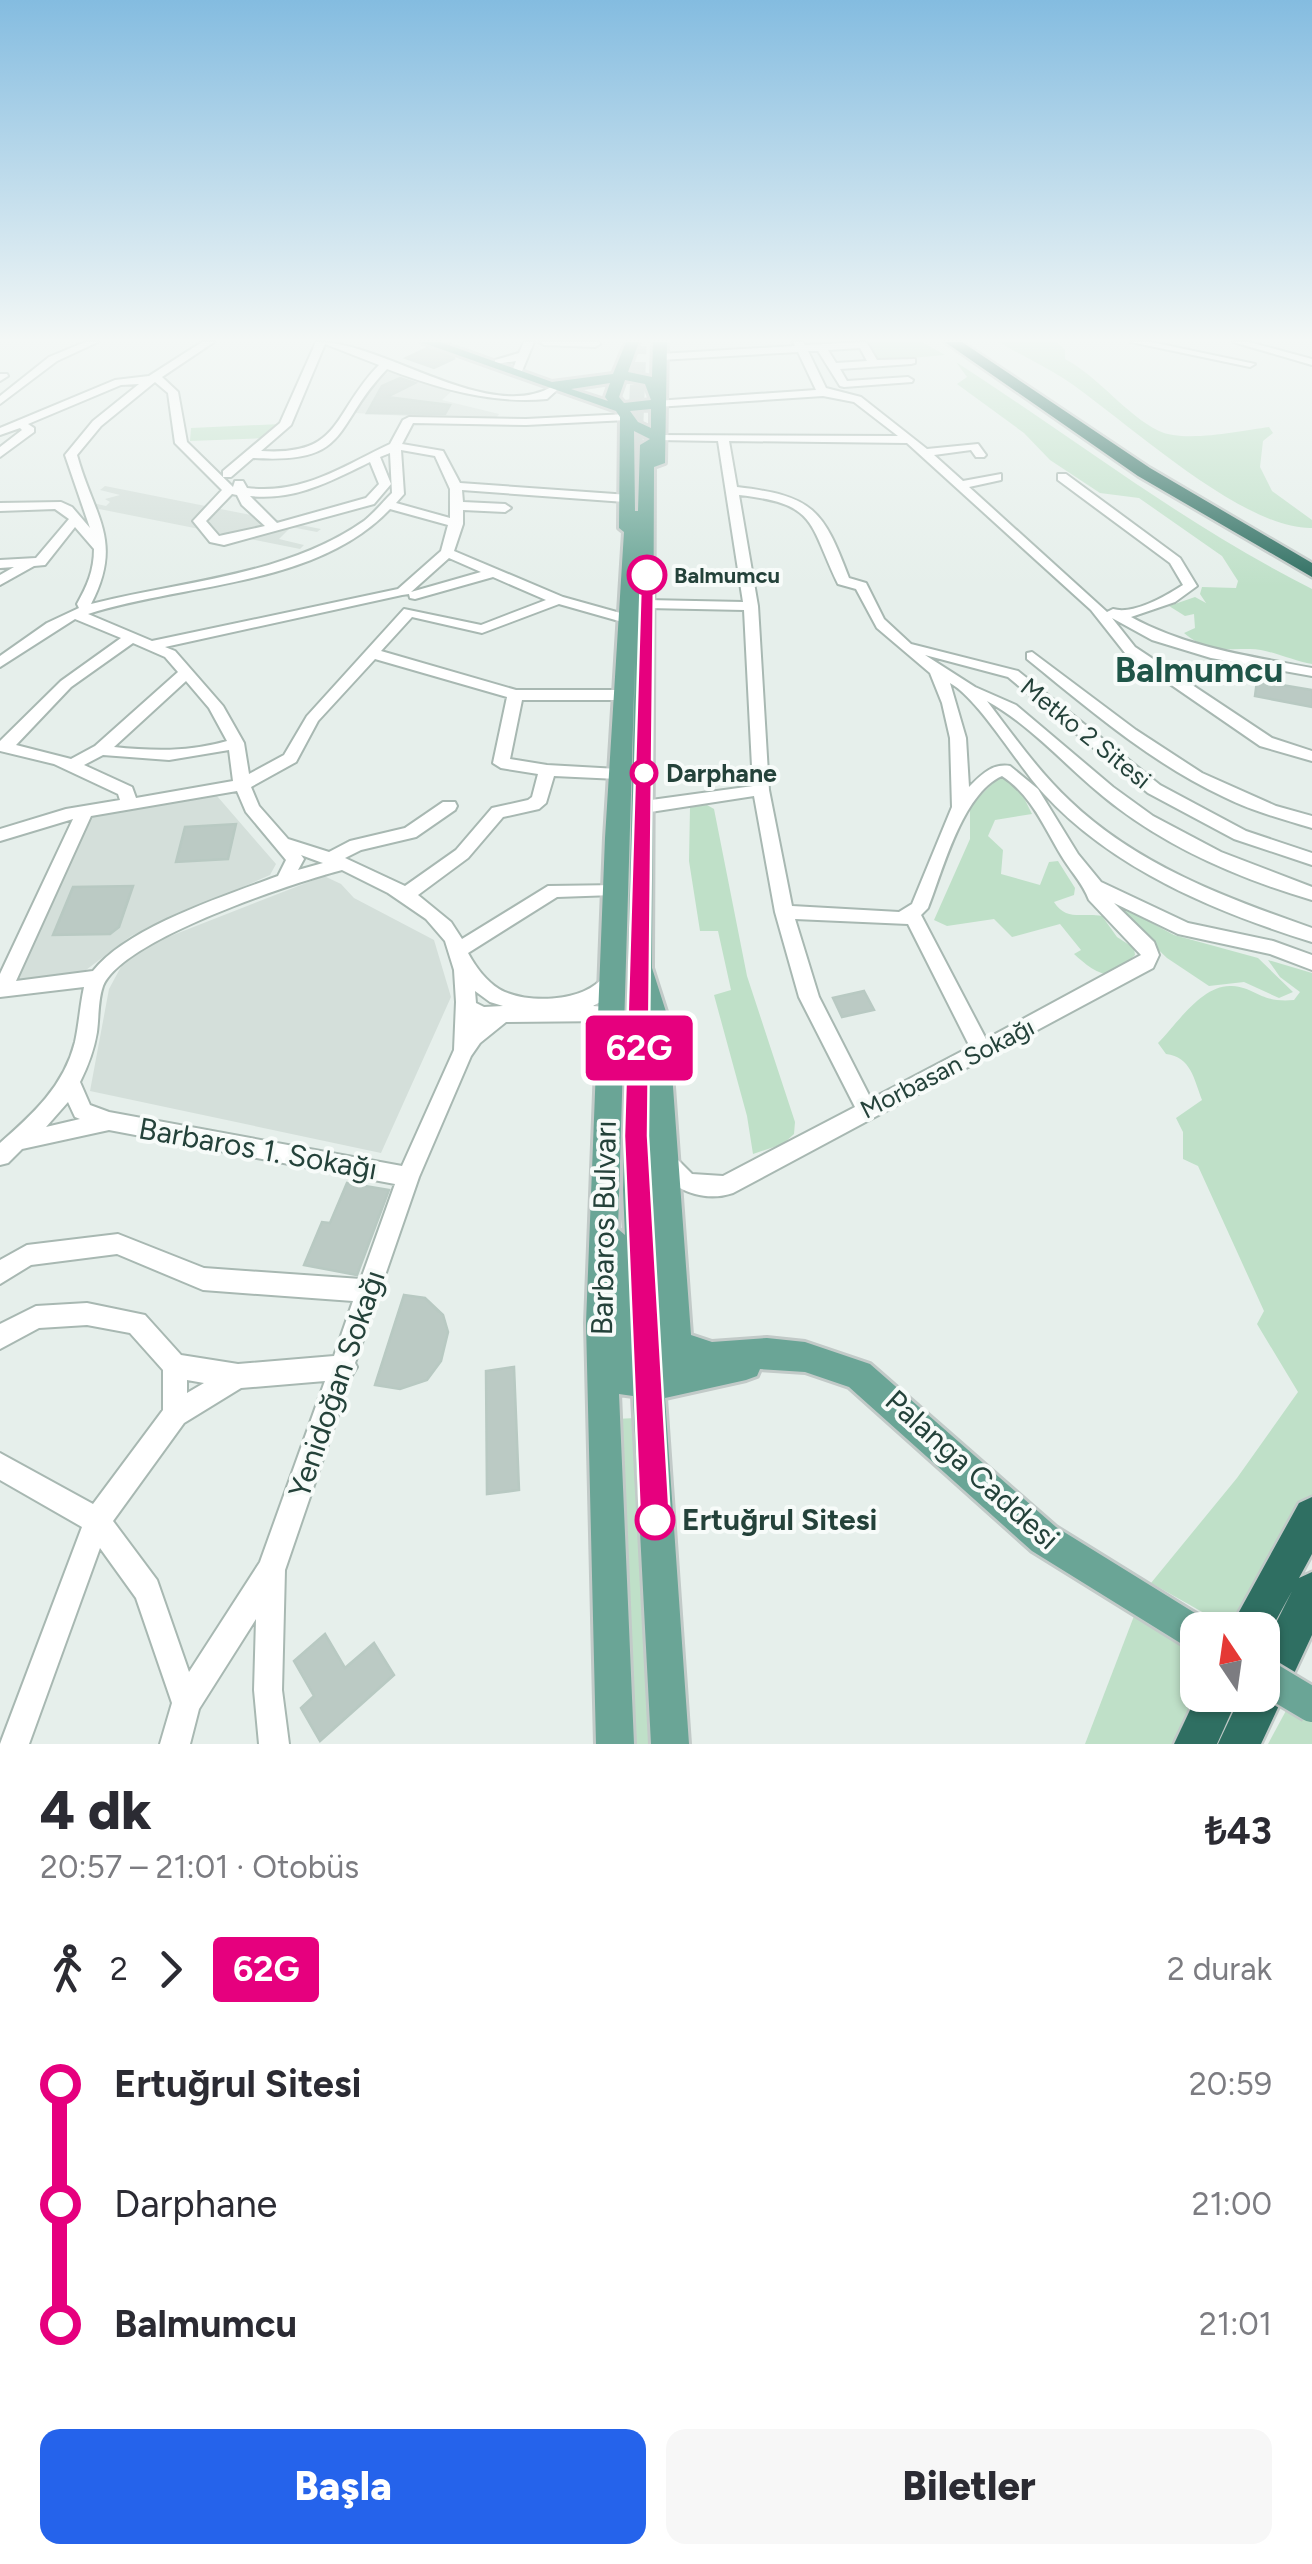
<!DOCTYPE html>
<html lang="tr">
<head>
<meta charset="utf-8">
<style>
	:root { --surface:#fff; --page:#f7f7f7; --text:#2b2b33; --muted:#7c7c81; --accent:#2563eb }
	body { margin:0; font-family:Figtree,sans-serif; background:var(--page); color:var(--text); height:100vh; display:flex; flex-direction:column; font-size:38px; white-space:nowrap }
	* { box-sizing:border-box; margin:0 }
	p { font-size:32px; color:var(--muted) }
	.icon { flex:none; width:55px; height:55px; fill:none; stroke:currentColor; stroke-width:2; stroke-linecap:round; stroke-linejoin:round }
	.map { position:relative; height:1744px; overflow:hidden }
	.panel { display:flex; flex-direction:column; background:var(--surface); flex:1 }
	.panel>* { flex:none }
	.badge { padding:0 20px; border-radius:8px; font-size:35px; line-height:65px }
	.needle { width:65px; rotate:347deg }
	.buttons { position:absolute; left:1180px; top:1612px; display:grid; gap:20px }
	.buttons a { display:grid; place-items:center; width:100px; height:100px; border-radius:20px; background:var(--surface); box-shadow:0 2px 8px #0004; font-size:50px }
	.map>.badge { position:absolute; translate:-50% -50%; box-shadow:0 0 0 5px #fff }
	.legs { display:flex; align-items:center; gap:15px; height:110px; padding:0 40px; font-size:32px }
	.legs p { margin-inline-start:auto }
	.summary { display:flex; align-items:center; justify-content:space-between; height:170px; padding:0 40px }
	h1 { font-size:55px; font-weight:800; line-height:75px }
	.primary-button { display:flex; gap:20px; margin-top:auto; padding:20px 40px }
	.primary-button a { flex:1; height:115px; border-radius:20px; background:var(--accent); color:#fff; font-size:40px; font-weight:800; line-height:115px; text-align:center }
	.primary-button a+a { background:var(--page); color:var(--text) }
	ul { padding:0 40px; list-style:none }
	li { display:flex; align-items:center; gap:35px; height:120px; font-size:38px }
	li i { display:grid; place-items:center; width:15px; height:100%; margin:0 12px; background:currentColor }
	li i::after { content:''; width:25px; height:25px; margin:-12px; border:8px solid; border-radius:50%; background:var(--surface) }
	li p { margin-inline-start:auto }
	li:first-child i { background:linear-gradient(#0000 50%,currentColor 0) }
	li:last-child i { background:linear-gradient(currentColor 50%,#0000 0) }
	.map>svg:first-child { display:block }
	.built { fill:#d4dfda }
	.green { fill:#bfe0c8 }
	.building { fill:#bbcac4; stroke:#b8c9c2; stroke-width:2.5 }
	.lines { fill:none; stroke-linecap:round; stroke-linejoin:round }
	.major-tunnel { stroke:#bfccc8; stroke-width:15; stroke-dasharray:15 8; stroke-linecap:butt }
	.minor-casing { stroke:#a8b8b2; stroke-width:4 }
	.major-casing { stroke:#c2cac8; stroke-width:6 }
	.highway-casing { stroke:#c2cac8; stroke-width:5 }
	.minor { fill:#fff; fill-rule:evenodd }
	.major { fill:#6aa596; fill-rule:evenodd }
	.highway { fill:#2f6f62; fill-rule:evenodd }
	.major-bridge-casing { stroke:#c2cac8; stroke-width:39; stroke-linecap:butt }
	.major-bridge { stroke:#6aa596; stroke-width:34 }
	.line-1 { fill:#e6007e; stroke:#fff; stroke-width:2.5 }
	.stop-1-dot { fill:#fff; stroke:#e6007e; stroke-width:5 }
	.labels { text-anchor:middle; stroke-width:8; stroke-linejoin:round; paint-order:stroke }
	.far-stop-label { font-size:22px; font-weight:bold; fill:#24423a; stroke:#f7fbf9; text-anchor:start }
	.street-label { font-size:25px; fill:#24423a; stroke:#f7fbf9 }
	.stop-label { font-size:25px; font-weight:bold; fill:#24423a; stroke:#f7fbf9; text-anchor:start }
	.near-street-label { font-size:30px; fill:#24423a; stroke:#f7fbf9 }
	.near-stop-label { font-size:30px; font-weight:bold; fill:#24423a; stroke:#f7fbf9; text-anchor:start }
	.district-label { font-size:35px; font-weight:bold; fill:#1f5548; stroke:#f7fbf9 }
</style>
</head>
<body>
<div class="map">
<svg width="1312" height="1744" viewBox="0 0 1312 1744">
	<rect width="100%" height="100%" fill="#e6efeb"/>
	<g class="built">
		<path d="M 395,371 L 454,389 L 442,400 L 499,414 L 494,421 L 355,413 L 383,373 Z"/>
		<path d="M 105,486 L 321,529 L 317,532 L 291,527 L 279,539 L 304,545 L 300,549 L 79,505 L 84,501 L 106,506 L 110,502 L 105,499 L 120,495 L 100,490 Z"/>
		<path d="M 217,796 L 276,864 L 270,875 L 131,936 L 82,973 L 15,980 L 91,815 Z"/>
		<path d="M 324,876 L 341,884 L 354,898 L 434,940 L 451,997 L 381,1153 L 90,1091 L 109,989 L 123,963 L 145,946 Z"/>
	</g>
	<g class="green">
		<path d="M 834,342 L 922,342 L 945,355 L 877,361 L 867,343 Z"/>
		<path d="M 999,342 L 1057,342 L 1065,350 L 1065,359 C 1099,377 1126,415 1159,431 C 1184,443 1241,431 1269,427 L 1273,433 L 1263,441 L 1260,467 L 1272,491 L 1312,520 L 1312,528 C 1242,530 1124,419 1066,380 C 1045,366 1020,355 999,342 Z"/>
		<path d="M 956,362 C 1075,439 1185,525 1312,589 L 1312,664 C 1292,661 1270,649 1250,649 C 1224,649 1206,652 1184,633 L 1195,628 L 1194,614 L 1185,616 L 1169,606 L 1195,597 L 1206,603 L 1200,594 L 1202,587 L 1236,588 L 1238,581 L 1222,556 L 1139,498 L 1100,493 L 1050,460 L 1024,433 L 957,384 L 967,377 Z"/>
		<path d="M 281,424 L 267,438 L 190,441 L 191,428 Z"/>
		<path d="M 1001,775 L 1021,792 L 1032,814 L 995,820 L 988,836 L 1003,850 L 1001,874 L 1040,885 L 1049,862 L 1058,861 L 1075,888 L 1074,895 L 1054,902 C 1067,922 1083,912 1102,916 L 1117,937 L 1134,948 L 1135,955 L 1114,975 C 1099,976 1085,964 1074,954 L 1081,950 L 1060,924 L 1012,937 L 994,919 L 947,926 L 934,920 L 970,839 L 970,806 Z"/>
		<path d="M 707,805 L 714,809 L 747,976 L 795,1122 L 794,1134 L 783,1144 L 753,1154 L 747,1116 L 714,995 L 731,990 L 718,931 L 700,931 L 689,861 L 690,807 Z"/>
		<path d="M 1103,897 L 1174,935 L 1258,958 L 1293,992 L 1279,998 L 1244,982 L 1209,986 L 1167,958 Z"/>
		<path d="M 1268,960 L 1312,973 L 1312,1498 L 1234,1630 L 1151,1583 L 1237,1478 L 1298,1392 L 1257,1324 L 1264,1311 L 1198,1166 L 1183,1159 L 1183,1132 L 1176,1118 L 1202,1100 C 1194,1079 1191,1057 1166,1054 L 1158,1043 C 1177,1024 1202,984 1232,986 C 1258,988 1259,1003 1294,1000 L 1300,992 L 1280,977 Z"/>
		<path d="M 635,1418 L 654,1744 L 631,1744 L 616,1419 Z"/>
		<path d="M 1134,1616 L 1197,1653 L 1198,1695 L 1176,1744 L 1085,1744 Z"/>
		<path d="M 1288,1707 L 1312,1722 L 1312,1744 L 1268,1744 Z"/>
	</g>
	<g class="building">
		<path d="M 427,348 L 454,358 L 455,358 L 434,368 L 406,358 Z"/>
		<path d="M 400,378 L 415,383 L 387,397 L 450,405 L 445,414 L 367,413 L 382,386 Z"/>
		<path d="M 1257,681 L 1312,690 L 1312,707 L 1255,696 Z"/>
		<path d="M 236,824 L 228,859 L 176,862 L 185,827 Z"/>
		<path d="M 133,886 L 119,927 L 110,934 L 53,935 L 73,887 Z"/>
		<path d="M 864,991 L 874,1010 L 842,1017 L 833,998 Z"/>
		<path d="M 347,1183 L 389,1190 L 357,1275 L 304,1265 L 322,1222 L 330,1223 Z"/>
		<path d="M 404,1295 L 425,1298 L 443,1315 L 448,1332 L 441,1361 L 427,1380 L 400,1389 L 375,1385 Z"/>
		<path d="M 514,1367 L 519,1490 L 487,1494 L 486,1371 Z"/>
		<path d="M 325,1634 L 345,1668 L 374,1643 L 394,1675 L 320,1741 L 301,1708 L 314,1696 L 294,1661 Z"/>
	</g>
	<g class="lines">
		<path class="major-tunnel" d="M 635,446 L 639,346"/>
		<g class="minor-casing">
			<g id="minor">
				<path d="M 85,342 L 98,342 L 57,361 L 0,404 L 0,396 L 49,357 Z"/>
				<path d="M 202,342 L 214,342 L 162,377 L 178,392 L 187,442 L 233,487 L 235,481 L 243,481 L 247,488 C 303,495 343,466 390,444 L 403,420 L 409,417 L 526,419 L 627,414 L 633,417 L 627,420 L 526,425 L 413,423 L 402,444 L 443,451 L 460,483 L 629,495 L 631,498 L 625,502 L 462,490 L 463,502 L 505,504 L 511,508 L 505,512 L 463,510 L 463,524 L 454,551 L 563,597 L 631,616 L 631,622 L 626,623 L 559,604 L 482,633 L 412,617 L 381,651 L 516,690 L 625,690 L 633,695 L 625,700 L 522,700 L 510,759 L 547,765 L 618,769 L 626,774 L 618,779 L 554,776 L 546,803 L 539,809 L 503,817 L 468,858 L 418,895 L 451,922 L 462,939 L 548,886 L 620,885 L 623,889 L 620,893 L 614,895 L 557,897 L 468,953 C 475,966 486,981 499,989 C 526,1005 586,1002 604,976 L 618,976 L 620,981 L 611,996 L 593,1006 L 618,1008 L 621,1013 L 618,1018 L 611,1021 L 506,1022 L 480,1043 L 471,1056 L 419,1177 L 381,1287 L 383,1291 L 377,1300 L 355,1363 L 357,1367 L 351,1377 L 285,1570 L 282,1690 L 289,1744 L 259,1744 L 254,1690 L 256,1619 L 199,1709 L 190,1744 L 160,1744 L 172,1703 L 136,1598 L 100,1548 L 29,1744 L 0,1744 L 82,1527 L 0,1480 L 0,1453 L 93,1504 L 163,1410 L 163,1370 L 130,1333 L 87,1325 L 39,1328 L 0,1349 L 0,1324 L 36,1306 L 87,1303 L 145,1315 L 181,1355 L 238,1364 L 334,1356 L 353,1301 L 203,1290 L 117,1254 L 31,1265 L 0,1284 L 0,1260 L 27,1245 L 118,1234 L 204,1268 L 361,1279 L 395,1184 L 109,1130 L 22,1149 L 8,1163 L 0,1165 L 0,1143 C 33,1114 64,1086 75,1042 C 79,1024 80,1005 84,987 L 0,997 L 0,974 L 73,819 L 0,841 L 0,829 L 66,809 L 120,800 L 118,794 L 54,764 L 0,751 L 0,741 L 61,681 L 121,638 L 75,619 L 0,667 L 0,656 L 47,623 L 79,608 L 77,604 C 87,586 94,571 94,549 L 75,527 L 45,565 L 34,566 L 0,585 L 0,575 L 14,567 L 0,568 L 0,560 L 36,558 L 69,519 L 55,509 L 0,511 L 0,503 L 61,502 L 72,507 L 90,528 L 65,455 L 93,421 L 139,384 L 121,385 L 28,424 L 34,428 L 34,432 L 0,457 L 0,447 L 22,430 L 20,428 L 0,435 L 0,428 L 115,380 L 149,376 ZM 155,382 L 168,393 L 175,443 L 222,490 L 193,521 L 210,542 L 224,545 L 374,504 L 391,484 L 380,457 L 390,453 L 392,493 C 383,502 374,513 364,521 C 286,576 181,581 91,604 C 124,540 94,517 77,455 L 101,426 ZM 401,450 L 435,456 L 450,489 L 450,518 L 396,503 L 404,494 ZM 370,462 L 379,484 L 366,498 L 277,523 L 250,496 C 295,501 331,481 370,462 ZM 232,494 L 237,495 L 242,505 L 265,526 L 219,536 L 206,521 ZM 390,509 L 448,525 L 441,551 L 398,589 L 152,641 L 88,614 C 184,583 316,587 390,509 ZM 449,558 L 481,572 L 411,592 ZM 493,577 L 546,600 L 481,625 L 404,609 L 307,716 L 284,755 L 249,774 L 244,743 L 223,706 L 175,651 L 165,647 L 402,595 L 409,594 L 410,598 L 415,599 ZM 133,643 L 165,657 L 178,672 L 95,746 L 71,759 L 16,745 L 71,687 ZM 375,659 L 507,697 L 493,763 L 501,768 L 538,774 L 532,797 L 528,800 L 492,808 L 456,850 L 405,886 L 345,858 L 361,850 L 416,837 L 455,810 L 457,806 L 455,802 L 443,802 L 405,828 L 350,841 L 329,852 L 288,839 L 259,806 L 251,787 L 296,762 L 318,721 ZM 186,681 L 209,708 L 227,741 C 190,752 152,751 114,747 ZM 229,750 L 233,781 L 136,798 L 132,787 L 84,765 L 103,755 L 169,760 ZM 237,791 L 246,812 L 286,860 L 278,876 C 224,896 128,927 93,971 L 16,981 L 91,816 ZM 301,855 L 320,862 L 323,863 L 298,870 L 304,859 ZM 342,870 L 388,893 L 426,919 L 445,941 L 454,970 L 456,1002 L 454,1050 L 402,1166 L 109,1112 L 90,1105 L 80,1082 C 88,1066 94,1050 97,1032 C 99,1017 98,1000 103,986 C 123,939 292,883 342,870 ZM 475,991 L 490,1002 L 503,1006 L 484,1007 L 476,1003 ZM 68,1102 L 75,1117 L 80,1119 L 46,1127 ZM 187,1380 L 204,1383 L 187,1393 ZM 325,1381 L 260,1562 L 189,1672 L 157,1580 L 113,1521 L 184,1423 L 241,1388 Z"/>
				<path d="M 316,342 C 382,340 489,425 553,386 L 558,389 L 547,399 C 491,404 440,389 387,369 C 331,427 353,464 253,458 L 231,477 L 223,477 L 223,471 L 280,423 ZM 325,344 L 379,365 C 331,414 343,456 261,451 L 291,425 Z"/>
				<path d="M 524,342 L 534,342 L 522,371 L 513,369 L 516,361 L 495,364 L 495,360 L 519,353 Z"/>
				<path d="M 539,342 L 599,342 L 600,344 L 595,347 L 544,345 Z"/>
				<path d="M 793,342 L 803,342 L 805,345 L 863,342 L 867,343 L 877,360 L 915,359 L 915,363 L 911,364 L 840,369 L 847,381 L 908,377 L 913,380 L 912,382 L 844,387 L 840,386 L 818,351 L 808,351 L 826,388 L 861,397 L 927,449 L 978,444 L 986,455 L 984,457 L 976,457 L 971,450 L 934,455 L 963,481 L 1001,474 L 1001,480 L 969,487 L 1107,612 L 1113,609 C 1133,615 1166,596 1183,585 L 1170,563 L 1058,480 L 1058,474 L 1066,474 L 1180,558 L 1197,586 L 1175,602 L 1131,617 C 1188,648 1249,656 1312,668 L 1312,676 L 1211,658 L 1152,640 L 1112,618 L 1135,647 L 1272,738 L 1312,751 L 1312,761 L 1260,746 L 1125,653 L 1091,610 L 907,443 L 729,441 L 737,487 C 813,496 823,509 849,578 L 866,583 L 884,619 L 911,644 L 1018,671 L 1160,785 L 1246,831 L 1312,853 L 1312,865 L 1234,839 L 1148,793 L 1008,677 L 925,655 L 975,687 L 1016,705 L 1113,787 L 1153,816 L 1221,852 L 1312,887 L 1312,900 C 1244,880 1175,851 1118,808 C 1072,774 1037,729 987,701 C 1013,735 1038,771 1070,801 C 1137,865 1226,898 1312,928 L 1312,942 C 1216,912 1114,870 1044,794 C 1018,766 979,699 950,683 L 966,738 L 969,787 C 981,775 992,763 1010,766 L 1038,789 L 1078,854 L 1101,882 L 1188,923 L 1273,941 L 1312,955 L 1312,970 L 1270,954 L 1178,934 L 1114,903 L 1154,942 L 1159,955 L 1153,968 L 733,1193 C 704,1203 669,1190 655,1163 L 658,1156 L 666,1154 L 674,1156 L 692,1174 L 723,1176 L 855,1107 L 799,997 L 775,912 L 754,796 L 644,813 L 636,807 L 644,801 L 753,786 L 744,610 L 647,608 L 640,604 L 647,600 L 743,602 L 718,441 L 657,440 L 651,437 L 653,435 L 898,436 L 854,402 L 823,396 L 656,407 L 650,404 L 656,401 L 816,390 L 798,352 L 660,360 L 655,357 L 660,354 L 795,346 ZM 860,348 L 867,361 L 836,363 L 828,350 ZM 739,495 C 818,504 808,522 838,584 L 856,589 L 877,628 L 930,673 L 942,703 L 950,738 L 952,807 L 912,904 L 899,912 L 792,906 L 769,790 L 758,606 ZM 1002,776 C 1033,796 1045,830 1064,860 C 1073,874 1083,884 1089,900 L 1141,955 L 986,1039 L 921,915 L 928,908 C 943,870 962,794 1002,776 ZM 795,919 L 908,924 L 970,1047 L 871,1099 L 819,997 Z"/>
				<path d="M 1131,342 L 1151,342 L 1255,364 L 1250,367 Z"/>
				<path d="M 1233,342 L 1249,342 L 1312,359 L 1312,365 Z"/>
				<path d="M 0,374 L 7,374 L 8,376 L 0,381 Z"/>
				<path d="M 1032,652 L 1136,730 L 1202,773 L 1276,806 L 1312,816 L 1312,828 C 1282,819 1252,811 1224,797 C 1151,763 1089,709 1027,659 L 1027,653 Z"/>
			</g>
		</g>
		<g class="major-casing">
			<path id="major" d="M 421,342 L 440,342 L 552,382 L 613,374 L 626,342 L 639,342 L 628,372 L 652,377 L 653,342 L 667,342 L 665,463 L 654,467 L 652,968 L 668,1018 L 691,1335 L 712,1342 L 767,1338 L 805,1342 L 870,1364 L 1056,1527 L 1211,1623 L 1214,1630 L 1198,1630 L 1198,1654 L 1032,1551 L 849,1387 L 805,1372 L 760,1369 L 757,1376 L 746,1380 L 665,1398 L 689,1744 L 651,1744 L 633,1396 L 619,1394 L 634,1744 L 596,1744 L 586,1323 L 605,838 L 624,532 L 619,528 L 620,417 L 616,411 ZM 625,380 L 645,384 L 651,400 L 624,403 L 619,397 ZM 610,383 L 605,397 L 608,401 L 571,389 ZM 651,409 L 651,428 L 638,422 L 630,411 ZM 634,431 L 650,439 L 640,445 L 638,511 L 635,511 ZM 635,660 L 623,1190 L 625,1235 L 618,1229 Z"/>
		</g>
		<g class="highway-casing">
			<g id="highway">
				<path d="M 945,342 L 962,342 L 1150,468 L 1312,563 L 1312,577 L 1138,476 Z"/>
				<path d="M 1312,1497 L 1312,1554 L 1299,1578 L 1312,1572 L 1312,1635 L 1261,1744 L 1218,1744 L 1241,1695 L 1262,1695 L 1262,1651 L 1292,1591 L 1263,1644 L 1262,1630 L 1229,1630 L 1299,1503 Z"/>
				<path d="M 1198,1693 L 1239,1695 L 1217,1744 L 1174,1744 Z"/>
			</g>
		</g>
		<use href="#minor" class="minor"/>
		<use href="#major" class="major"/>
		<use href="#highway" class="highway"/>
		<g class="major-bridge-casing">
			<path id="major-bridge" d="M 1262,1675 L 1312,1705"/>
		</g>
		<use href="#major-bridge" class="major-bridge"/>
	</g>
	<linearGradient id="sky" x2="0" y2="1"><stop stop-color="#84bce0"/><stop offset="0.58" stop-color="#f4f8f6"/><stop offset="1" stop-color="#f4f8f6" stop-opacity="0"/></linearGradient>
	<rect width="1312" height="586" fill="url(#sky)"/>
	<path class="line-1" d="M 641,572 L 654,575 L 648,1136 L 670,1520 L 665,1531 L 655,1535 L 645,1531 L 640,1520 L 624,1136 Z"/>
	<g class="stop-1-dot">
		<circle cx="647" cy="575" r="18"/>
		<circle cx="644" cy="773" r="12"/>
		<circle cx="655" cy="1520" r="18"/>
	</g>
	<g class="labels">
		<g class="far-stop-label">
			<text x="674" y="583">Balmumcu</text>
		</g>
		<g class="street-label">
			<text transform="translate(1086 733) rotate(39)" y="9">Metko 2 Sitesi</text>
			<text transform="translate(947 1068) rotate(-27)" y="9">Morbasan Sokağı</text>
		</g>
		<g class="stop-label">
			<text x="666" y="782">Darphane</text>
		</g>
		<g class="near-street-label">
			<text transform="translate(258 1149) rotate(10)" y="10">Barbaros 1. Sokağı</text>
			<text transform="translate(604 1228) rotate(-89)" y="10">Barbaros Bulvarı</text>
			<text transform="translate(337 1384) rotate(-71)" y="10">Yenidoğan Sokağı</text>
			<text transform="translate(972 1470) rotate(42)" y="10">Palanga Caddesi</text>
		</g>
		<g class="near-stop-label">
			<text x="682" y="1530">Ertuğrul Sitesi</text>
		</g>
		<g class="district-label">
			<text x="1199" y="682">Balmumcu</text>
		</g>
	</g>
</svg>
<div class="buttons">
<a><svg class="needle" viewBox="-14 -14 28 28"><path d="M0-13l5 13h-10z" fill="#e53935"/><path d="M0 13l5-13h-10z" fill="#7c7c81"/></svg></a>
</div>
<b class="badge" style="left:639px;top:1048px;background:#e6007e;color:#fff">62G</b>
</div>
<section class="panel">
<div class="summary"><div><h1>4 dk</h1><p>20:57 – 21:01 · Otobüs</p></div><b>₺43</b></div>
<div class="legs"><svg class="icon" aria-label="walk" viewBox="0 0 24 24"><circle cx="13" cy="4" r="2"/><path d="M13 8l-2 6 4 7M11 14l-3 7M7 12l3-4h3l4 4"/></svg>2<svg class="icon" aria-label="forward" viewBox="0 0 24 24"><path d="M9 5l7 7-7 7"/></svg><b class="badge" style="background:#e6007e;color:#fff">62G</b><p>2 durak</p></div>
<ul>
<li><i style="color:#e6007e"></i><b>Ertuğrul Sitesi</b><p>20:59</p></li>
<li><i style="color:#e6007e"></i><span>Darphane</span><p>21:00</p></li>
<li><i style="color:#e6007e"></i><b>Balmumcu</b><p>21:01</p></li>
</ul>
<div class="primary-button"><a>Başla</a><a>Biletler</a></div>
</section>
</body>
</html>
